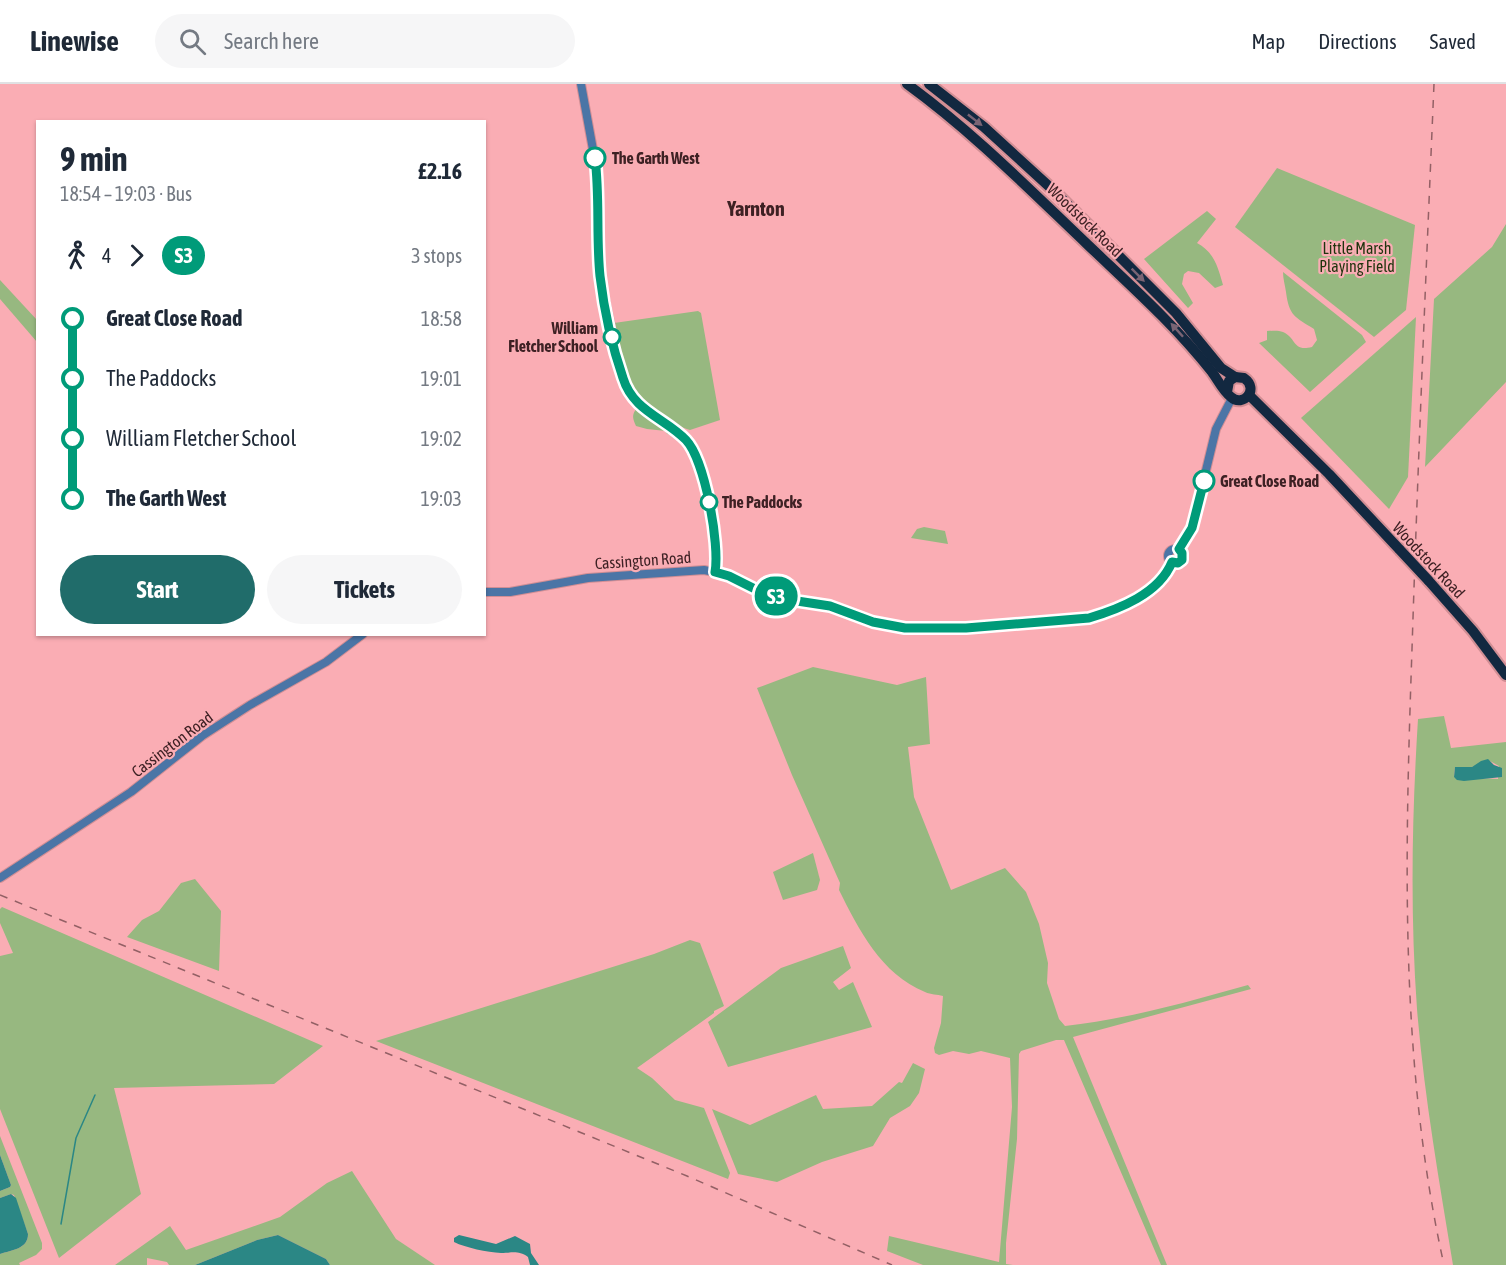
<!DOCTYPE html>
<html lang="en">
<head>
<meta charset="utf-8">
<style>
	:root { --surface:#fff; --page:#f6f6f7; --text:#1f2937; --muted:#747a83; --line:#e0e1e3; --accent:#206c6a }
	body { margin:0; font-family:"Asap Condensed",sans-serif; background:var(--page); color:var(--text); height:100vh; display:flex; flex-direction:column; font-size:22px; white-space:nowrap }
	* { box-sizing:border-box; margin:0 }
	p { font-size:20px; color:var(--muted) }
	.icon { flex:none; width:33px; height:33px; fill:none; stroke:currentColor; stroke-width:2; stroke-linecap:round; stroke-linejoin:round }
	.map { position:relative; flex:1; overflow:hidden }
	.sheet { position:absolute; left:36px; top:36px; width:450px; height:516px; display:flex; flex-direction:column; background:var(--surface); border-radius:0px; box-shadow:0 2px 4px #0004 }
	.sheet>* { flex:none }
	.badge { padding:0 12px; border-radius:20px; font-size:21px; line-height:39px }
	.map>.badge { position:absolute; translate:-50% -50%; box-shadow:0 0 0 3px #fff }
	.legs { display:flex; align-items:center; gap:9px; height:66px; padding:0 24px; font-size:20px }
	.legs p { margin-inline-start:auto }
	.head { display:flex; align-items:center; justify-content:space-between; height:102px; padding:0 24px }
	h1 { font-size:33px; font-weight:700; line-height:45px }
	.primary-button { display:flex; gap:12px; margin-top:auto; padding:12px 24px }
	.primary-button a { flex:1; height:69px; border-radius:36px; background:var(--accent); color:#fff; font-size:24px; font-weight:700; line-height:69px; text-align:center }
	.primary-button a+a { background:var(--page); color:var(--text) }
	ul { padding:0 24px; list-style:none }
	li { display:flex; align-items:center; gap:21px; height:60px; font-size:22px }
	li i { display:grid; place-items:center; width:9px; height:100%; margin:0 8px; background:currentColor }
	li i::after { content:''; width:15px; height:15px; margin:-8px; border:4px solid; border-radius:50%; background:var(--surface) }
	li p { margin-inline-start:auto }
	li:first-child i { background:linear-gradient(#0000 50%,currentColor 0) }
	li:last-child i { background:linear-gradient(currentColor 50%,#0000 0) }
	header { display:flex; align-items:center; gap:36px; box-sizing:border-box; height:84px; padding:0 30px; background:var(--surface); border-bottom:2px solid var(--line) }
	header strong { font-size:28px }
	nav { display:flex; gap:33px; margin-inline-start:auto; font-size:21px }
	.search { width:420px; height:54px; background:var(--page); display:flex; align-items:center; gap:15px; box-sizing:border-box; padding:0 21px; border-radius:33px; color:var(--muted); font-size:22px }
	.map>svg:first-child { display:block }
	.green { fill:#97b880; fill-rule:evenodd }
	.water { fill:#2b8785 }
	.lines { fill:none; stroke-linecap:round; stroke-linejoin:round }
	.stream { stroke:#2b8785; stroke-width:1.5 }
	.tertiary-casing { stroke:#d18e94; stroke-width:10 }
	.trunk-casing { stroke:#d18e94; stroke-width:14 }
	.tertiary { stroke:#4b75a6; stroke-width:8 }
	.trunk { stroke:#122840; stroke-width:10 }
	.rail { stroke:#936065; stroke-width:1.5; stroke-dasharray:8 8; stroke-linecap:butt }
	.trunk-bridge-casing { stroke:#d18e94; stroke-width:14; stroke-linecap:butt }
	.trunk-bridge { stroke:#122840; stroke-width:10 }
	.oneway { fill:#7a6474 }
	.line-1-casing { stroke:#fff; stroke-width:14 }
	.line-1 { stroke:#009b79; stroke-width:9 }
	.stop-1-dot { fill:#fff; stroke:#009b79; stroke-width:3 }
	.labels { text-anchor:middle; stroke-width:4.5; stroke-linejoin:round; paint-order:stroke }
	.stop-label { font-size:16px; font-weight:bold; fill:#3e2124; stroke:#faadb4; text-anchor:start }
	.street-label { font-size:16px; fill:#3e2124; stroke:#faadb4 }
	.park-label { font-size:16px; fill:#1f340d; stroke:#faadb4 }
	.quarter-label { font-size:20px; font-weight:bold; fill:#3e2124; stroke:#faadb4 }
</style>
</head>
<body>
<header>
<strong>Linewise</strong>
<div class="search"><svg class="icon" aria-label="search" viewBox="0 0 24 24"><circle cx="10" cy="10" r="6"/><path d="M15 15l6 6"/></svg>Search here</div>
<nav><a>Map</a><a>Directions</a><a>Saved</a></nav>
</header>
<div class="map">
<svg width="1506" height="1181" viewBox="0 0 1506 1181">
	<rect width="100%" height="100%" fill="#faadb4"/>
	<g class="green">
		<path d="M 1277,84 L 1415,141 L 1406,226 L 1374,253 L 1235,143 Z"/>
		<path d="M 1207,127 L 1216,135 L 1197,159 C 1214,168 1218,183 1223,201 L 1215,204 L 1199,189 L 1188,187 L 1184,190 L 1182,200 L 1193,219 L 1188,224 L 1144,175 Z"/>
		<path d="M 1506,140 L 1506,298 L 1425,383 L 1434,215 L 1492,163 Z"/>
		<path d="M 1283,188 L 1362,251 L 1366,258 L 1310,308 L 1259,259 L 1267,256 L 1267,247 C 1272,247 1278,246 1283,248 C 1297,254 1292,268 1312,263 L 1317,256 L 1314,245 C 1295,233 1289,232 1286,208 C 1285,201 1283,195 1283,188 Z"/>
		<path d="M 0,196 L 37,236 L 37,258 L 0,215 Z"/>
		<path d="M 698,227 L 701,229 L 720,336 L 690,346 C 681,344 674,338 666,333 C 625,308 624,283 614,239 Z"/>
		<path d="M 1416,233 L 1408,393 L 1389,425 L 1301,334 Z"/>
		<path d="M 637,324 L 674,351 L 667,350 L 666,347 L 647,345 L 636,342 C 633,335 631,331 637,324 Z"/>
		<path d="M 924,443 L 945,447 L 948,460 L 911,454 L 917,445 Z"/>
		<path d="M 813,583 L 897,601 L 926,593 L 930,660 L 908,663 L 914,713 L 951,806 L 1005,784 L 1026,808 L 1039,840 L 1048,879 L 1047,899 L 1059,935 L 1065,942 C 1127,935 1188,918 1248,901 L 1251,905 L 1073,953 L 1167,1181 L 1161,1181 L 1064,956 L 1056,956 L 1021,967 L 1019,970 L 1017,1055 L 1006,1159 L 1006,1180 L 1013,1181 L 923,1181 L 887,1167 L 889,1152 L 999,1178 L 1012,1023 L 1010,974 L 981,967 L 969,970 L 953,967 L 939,971 L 935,969 L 934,964 L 941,939 L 943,912 C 937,910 931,911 925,908 C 881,890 859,846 839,806 L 840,799 L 792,691 L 757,604 Z"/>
		<path d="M 1444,632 L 1451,664 L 1506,658 L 1506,1181 L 1453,1181 C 1439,1096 1424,1011 1417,925 C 1410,828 1412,731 1418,635 ZM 1490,677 L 1499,682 L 1498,695 C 1482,693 1471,697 1454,693 L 1455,683 L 1472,683 Z"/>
		<path d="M 813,769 L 820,796 L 817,806 L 783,816 L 773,788 Z"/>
		<path d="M 195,795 L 221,827 L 219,887 L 127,853 L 142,836 L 159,827 L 181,799 Z"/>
		<path d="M 2,823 L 323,962 L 274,1000 L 114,1004 L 141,1110 L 59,1174 L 0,1025 L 0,872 L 13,869 L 0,839 L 0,825 Z"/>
		<path d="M 690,856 L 700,859 L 724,922 L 714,927 L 714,929 L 637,984 L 652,994 L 675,1016 L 704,1024 L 730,1089 L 728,1095 L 376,957 L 654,870 Z"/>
		<path d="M 843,862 L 851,884 L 833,898 L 839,906 L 853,898 L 872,943 L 728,983 L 708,938 L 781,884 Z"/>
		<path d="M 913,979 L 925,985 L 919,1009 L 910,1022 L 890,1034 L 873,1062 L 822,1078 L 777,1098 L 738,1090 L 712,1025 L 750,1041 L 816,1011 L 823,1025 L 872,1022 L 899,998 L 902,999 Z"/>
		<path d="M 0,1052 L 42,1159 L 42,1165 L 36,1171 L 19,1179 L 20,1181 L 0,1181 L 0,1170 C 12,1166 28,1165 28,1150 L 14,1111 L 11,1110 L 0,1114 L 0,1107 L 10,1103 L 11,1101 L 0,1071 Z"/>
		<path d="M 352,1087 L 396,1155 L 435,1181 L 330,1181 L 326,1175 L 278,1151 L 257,1156 L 195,1181 L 169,1181 L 167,1178 L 147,1174 L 147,1181 L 115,1181 L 170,1142 L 186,1166 L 280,1133 L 327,1099 Z"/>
	</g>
	<g class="water">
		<path d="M 1488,675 L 1494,681 L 1502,684 L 1502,693 L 1464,697 L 1457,696 L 1454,693 L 1455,683 L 1472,683 L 1481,677 Z"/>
		<path d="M 0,1071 L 11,1101 L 10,1103 L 0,1107 Z"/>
		<path d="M 11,1110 L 16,1114 L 28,1150 C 28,1165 12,1166 0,1170 L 0,1114 Z"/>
		<path d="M 278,1151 L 326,1175 L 330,1181 L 195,1181 L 257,1156 Z"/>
		<path d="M 459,1151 L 496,1160 L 515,1152 L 530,1160 L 531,1169 L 539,1181 L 530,1181 L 528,1173 C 518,1166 512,1169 501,1169 C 487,1168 466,1164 454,1158 L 454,1154 Z"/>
	</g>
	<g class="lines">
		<path class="stream" d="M 61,1140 L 76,1054 L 95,1011"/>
		<g class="tertiary-casing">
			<g id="tertiary">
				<path d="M 581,0 L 594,71 L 598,103 L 600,193 L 622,292 L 634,316 L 687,357 L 695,370 L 707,411 L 714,445 L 717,471 L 715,488"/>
				<circle cx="1175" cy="472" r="7"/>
				<path d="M 1179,465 L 1192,444 L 1216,345 L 1232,314"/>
				<path d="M 484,508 L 510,508 L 588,494 L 704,486 L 729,491 L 753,504 L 784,515 L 830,522 L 878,539 L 914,545 L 966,545 L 1070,536 L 1089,534 L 1106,529 L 1134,516 L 1147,507 L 1162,495 L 1172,478"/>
				<path d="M 0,794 L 131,708 L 202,652 L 250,621 L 326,578 L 363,550"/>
			</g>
		</g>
		<g class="trunk-casing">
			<g id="trunk">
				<path d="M 907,0 C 973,48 1029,105 1088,161 C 1131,202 1175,241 1212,288 C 1218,296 1223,307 1231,313 C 1243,324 1260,305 1244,294 L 1235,293 L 1229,297 L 1227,308"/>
				<path d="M 929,0 L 984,43 L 1053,106 L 1176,229 L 1221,284 L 1235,293"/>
				<path d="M 1249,311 L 1329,390 L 1400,466"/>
				<path d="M 1428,496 L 1473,547 L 1506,591"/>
			</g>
		</g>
		<use href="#tertiary" class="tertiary"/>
		<use href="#trunk" class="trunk"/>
		<g class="rail">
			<path d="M 1434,0 C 1426,188 1418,376 1412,565 C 1405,770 1399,979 1444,1181"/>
			<path d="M 0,811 L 687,1092 L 892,1181"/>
		</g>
		<g class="trunk-bridge-casing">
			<path id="trunk-bridge" d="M 1400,466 L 1428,496"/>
		</g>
		<use href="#trunk-bridge" class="trunk-bridge"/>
	</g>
	<defs><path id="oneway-solid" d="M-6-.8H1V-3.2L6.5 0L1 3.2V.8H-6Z" transform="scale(1.5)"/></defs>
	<g class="oneway">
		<use href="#oneway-solid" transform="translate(975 36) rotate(38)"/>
		<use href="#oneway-solid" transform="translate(1138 191) rotate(45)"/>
		<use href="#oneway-solid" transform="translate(1177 246) rotate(-132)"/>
	</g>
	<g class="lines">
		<g class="line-1-casing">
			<path id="line-1" d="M 595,74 C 600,113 596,153 600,192 C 604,226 612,262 623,294 C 633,327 665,334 686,356 C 705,376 720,461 715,488 L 729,492 L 753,504 L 784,515 L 830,522 L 873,538 L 905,544 L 966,544 L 1089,534 C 1119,525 1159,510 1172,478 L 1178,479 L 1182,476 L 1182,469 L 1179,465 L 1192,444 L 1204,397"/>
		</g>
		<use href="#line-1" class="line-1"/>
	</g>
	<g class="stop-1-dot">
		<circle cx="595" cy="74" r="10"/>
		<circle cx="612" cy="253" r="8"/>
		<circle cx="1204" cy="397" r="10"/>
		<circle cx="709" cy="418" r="8"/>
	</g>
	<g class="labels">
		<g class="stop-label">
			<text x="612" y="80">The Garth West</text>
			<text x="598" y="250" text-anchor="end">William<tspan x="598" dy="18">Fletcher School</tspan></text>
			<text x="1220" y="403">Great Close Road</text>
			<text x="722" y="424">The Paddocks</text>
		</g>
		<g class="street-label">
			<text transform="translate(1085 136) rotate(44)" y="6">Woodstock Road</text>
			<text transform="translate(643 476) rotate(-4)" y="6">Cassington Road</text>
			<text transform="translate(1429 476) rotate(47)" y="6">Woodstock Road</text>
			<text transform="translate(172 660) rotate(-37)" y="6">Cassington Road</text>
		</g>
		<g class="park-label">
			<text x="1357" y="170">Little Marsh<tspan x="1357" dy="18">Playing Field</tspan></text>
		</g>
		<g class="quarter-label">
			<text x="756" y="132">Yarnton</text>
		</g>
	</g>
</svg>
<b class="badge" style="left:776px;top:512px;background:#009b79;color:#fff">S3</b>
<section class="sheet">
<div class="head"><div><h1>9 min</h1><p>18:54 – 19:03 · Bus</p></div><b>£2.16</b></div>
<div class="legs"><svg class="icon" aria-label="walk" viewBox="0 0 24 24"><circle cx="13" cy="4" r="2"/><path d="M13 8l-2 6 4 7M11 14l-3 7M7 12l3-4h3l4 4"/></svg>4<svg class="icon" aria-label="forward" viewBox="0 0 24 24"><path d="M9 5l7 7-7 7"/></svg><b class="badge" style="background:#009b79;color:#fff">S3</b><p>3 stops</p></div>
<ul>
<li><i style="color:#009b79"></i><b>Great Close Road</b><p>18:58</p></li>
<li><i style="color:#009b79"></i><span>The Paddocks</span><p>19:01</p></li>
<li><i style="color:#009b79"></i><span>William Fletcher School</span><p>19:02</p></li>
<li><i style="color:#009b79"></i><b>The Garth West</b><p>19:03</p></li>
</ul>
<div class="primary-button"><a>Start</a><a>Tickets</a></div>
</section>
</div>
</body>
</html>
